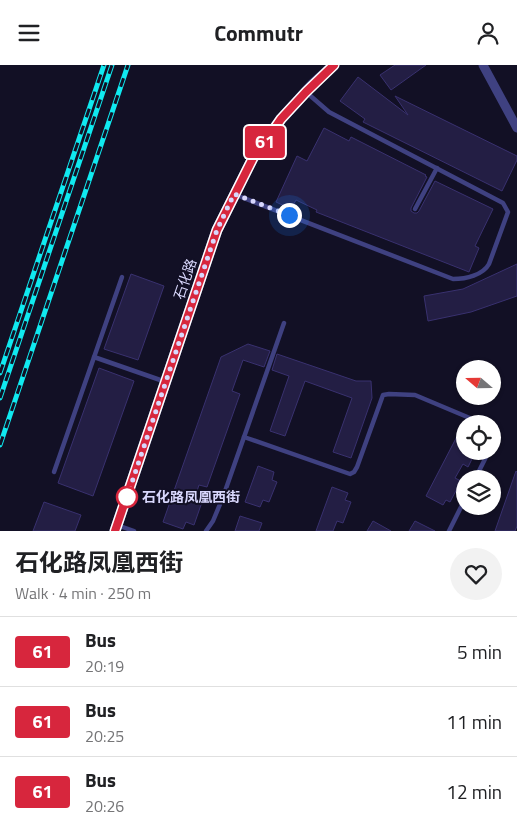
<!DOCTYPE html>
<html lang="en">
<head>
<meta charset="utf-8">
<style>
	:root { --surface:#fff; --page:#f2f2f2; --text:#202124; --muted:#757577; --line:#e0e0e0 }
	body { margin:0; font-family:"Titillium Web","Noto Sans SC",sans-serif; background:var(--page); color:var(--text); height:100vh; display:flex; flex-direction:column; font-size:19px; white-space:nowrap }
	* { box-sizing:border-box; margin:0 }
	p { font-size:16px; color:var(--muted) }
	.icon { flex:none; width:28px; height:28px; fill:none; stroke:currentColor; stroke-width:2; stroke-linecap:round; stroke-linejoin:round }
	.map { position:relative; height:466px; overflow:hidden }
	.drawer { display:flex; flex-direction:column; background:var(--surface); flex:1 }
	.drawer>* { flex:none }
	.badge { padding:0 10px; border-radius:4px; font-size:18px; line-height:32px }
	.needle { width:32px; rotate:290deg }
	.controls { position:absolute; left:456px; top:295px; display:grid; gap:10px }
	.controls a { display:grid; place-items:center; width:45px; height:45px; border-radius:50%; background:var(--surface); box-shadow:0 1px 4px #0004; font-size:25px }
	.you { position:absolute; width:25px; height:25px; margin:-12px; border:4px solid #fff; border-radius:50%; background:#1a73e8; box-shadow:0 0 0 8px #1a73e833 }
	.map>.badge { position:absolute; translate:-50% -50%; box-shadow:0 0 0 2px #fff }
	.round { display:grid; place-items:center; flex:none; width:52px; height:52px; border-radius:26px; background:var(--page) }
	.overview { display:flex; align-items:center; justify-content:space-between; height:85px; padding:0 15px }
	h1 { font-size:24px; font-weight:700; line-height:38px }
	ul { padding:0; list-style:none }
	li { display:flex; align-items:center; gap:15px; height:70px; padding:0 15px; border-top:1px solid var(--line) }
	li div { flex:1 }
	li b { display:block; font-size:19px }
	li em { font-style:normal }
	li .badge { min-width:55px; font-weight:700; text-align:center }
	header { display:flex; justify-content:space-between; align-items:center; height:65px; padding:0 15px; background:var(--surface); font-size:22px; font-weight:700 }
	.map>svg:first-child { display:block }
	.building { fill:#231e44; stroke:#39316f }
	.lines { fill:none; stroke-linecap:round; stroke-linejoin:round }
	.service { stroke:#3f4181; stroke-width:4.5 }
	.minor { stroke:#3f4181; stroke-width:9 }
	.tertiary { stroke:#3f4181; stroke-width:11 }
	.rail-casing { stroke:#10e9f0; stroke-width:5 }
	.rail { stroke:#121025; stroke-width:3; stroke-dasharray:9; stroke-linecap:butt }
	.line-casing { stroke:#fff; stroke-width:11 }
	.line { stroke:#d7263d; stroke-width:8 }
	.walk { stroke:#d8d7fc; stroke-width:5; stroke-dasharray:0 9 }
	.stop-dot { fill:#fff; stroke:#d7263d; stroke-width:2.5 }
	.labels { text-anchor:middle; stroke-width:4; stroke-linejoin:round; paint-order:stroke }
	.street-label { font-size:14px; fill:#d8d7fc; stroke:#121025 }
	.stop-label { font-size:14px; font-weight:bold; fill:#d8d7fc; stroke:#121025; text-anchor:start }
</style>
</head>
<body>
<header><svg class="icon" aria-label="menu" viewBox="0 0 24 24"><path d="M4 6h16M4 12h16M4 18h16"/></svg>Commutr<svg class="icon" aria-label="person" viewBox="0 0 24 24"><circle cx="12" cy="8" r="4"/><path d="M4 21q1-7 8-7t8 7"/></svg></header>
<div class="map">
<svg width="517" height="466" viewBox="0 0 517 466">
	<rect width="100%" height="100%" fill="#121025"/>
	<g class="building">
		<path d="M 395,0 L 426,0 L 391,25 L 380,10 Z"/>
		<path d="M 358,12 L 408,50 L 395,31 L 517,91 L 517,95 L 502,126 L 363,57 L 365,54 L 340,36 Z"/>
		<path d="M 324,63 L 349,76 L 351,72 L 426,110 L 425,111 L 427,112 L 411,143 L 411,146 L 414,148 L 417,148 L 419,146 L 435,116 L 493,144 L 475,181 L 479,183 L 469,207 L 316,147 L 317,145 L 296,135 L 291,144 L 276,137 L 297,91 L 307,96 Z"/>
		<path d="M 517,199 L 517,231 L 471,247 L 428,256 L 424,231 L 463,224 Z"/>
		<path d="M 131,209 L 164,221 L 138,295 L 104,284 Z"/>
		<path d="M 248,279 L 270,286 L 264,302 L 243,295 L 232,326 L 240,329 L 207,422 L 199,420 L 194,435 L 202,437 L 194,460 L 186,457 L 183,464 L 163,457 L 221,292 Z"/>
		<path d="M 277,289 L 356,316 L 371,316 L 372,333 L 351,393 L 333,387 L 352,333 L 305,316 L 285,371 L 270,366 L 289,311 L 272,305 Z"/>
		<path d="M 99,303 L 134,316 L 93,431 L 58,418 Z"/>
		<path d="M 465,356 L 465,386 L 476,386 L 468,402 L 463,399 L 455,413 L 461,416 L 450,437 L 446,435 L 443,440 L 426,431 Z"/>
		<path d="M 258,401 L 274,407 L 272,415 L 277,417 L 269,437 L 263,435 L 260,442 L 245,437 Z"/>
		<path d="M 516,406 L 517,407 L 517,461 L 515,466 L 495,466 Z"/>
		<path d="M 332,422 L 348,428 L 345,435 L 351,437 L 343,458 L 337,456 L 333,466 L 316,466 Z"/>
		<path d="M 44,437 L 81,450 L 75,466 L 33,466 Z"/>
		<path d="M 240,451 L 262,458 L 259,466 L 235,466 Z"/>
		<path d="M 373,456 L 391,466 L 367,466 Z"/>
		<path d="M 415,456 L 435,466 L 409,466 Z"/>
	</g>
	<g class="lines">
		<g class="service">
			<path d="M 236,130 L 453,214 C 466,214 483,210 489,199 L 508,147 L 503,138 L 329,47 L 306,27"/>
			<path d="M 415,144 L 437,103"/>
			<path d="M 94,292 L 166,317"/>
			<path d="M 492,366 C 495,371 495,374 492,379"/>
			<path d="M 244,372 L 350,409 L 354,407 L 357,402 L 383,330 L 389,329 L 415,330 L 484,359"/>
			<path d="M 54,407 L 122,212"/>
			<path d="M 475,414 L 489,386"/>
			<path d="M 117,460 L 134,466"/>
			<path d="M 206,466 L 213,456 L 223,432 L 284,258"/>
			<path d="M 449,466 L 465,434"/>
		</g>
		<path class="minor" d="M 483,0 L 517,63"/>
		<path class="tertiary" d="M 115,466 L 217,165 L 253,93 L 281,54 L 313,19 L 334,0"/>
		<g class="rail-casing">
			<g id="rail">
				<path d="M 0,308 L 104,0"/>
				<path d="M 0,333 L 112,0"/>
				<path d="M 0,380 L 128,0"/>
			</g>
		</g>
		<use href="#rail" class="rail"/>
	</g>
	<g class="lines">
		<g class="line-casing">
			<path id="line" d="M 115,466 L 217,165 L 253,93 L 272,67 L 281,54 L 306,27 L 334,0"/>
		</g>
		<use href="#line" class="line"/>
		<path class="walk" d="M 127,432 L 217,165 L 234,129 L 289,150"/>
	</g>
	<circle class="stop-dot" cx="127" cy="432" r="10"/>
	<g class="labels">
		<g class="street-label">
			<text transform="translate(185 214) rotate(-71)" y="5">石化路</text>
		</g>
		<g class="stop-label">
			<text x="142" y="437">石化路凤凰西街</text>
		</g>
	</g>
</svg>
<div class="controls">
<a><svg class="needle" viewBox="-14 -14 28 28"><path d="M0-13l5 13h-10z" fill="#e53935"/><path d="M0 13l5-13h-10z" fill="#757577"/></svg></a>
<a><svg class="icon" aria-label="locate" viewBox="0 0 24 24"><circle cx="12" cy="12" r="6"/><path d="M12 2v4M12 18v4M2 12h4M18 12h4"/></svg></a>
<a><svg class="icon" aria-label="layers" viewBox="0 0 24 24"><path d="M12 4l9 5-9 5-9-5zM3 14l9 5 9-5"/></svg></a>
</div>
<div class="you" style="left:289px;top:150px"></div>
<b class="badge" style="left:265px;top:77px;background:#d7263d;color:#fff">61</b>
</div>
<section class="drawer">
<div class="overview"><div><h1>石化路凤凰西街</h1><p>Walk · 4 min · 250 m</p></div><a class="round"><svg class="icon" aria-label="heart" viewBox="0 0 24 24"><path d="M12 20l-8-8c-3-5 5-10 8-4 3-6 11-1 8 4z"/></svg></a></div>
<ul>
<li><span class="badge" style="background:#d7263d;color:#fff">61</span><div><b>Bus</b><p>20:19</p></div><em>5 min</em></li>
<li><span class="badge" style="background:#d7263d;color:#fff">61</span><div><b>Bus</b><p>20:25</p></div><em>11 min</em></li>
<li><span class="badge" style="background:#d7263d;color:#fff">61</span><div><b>Bus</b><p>20:26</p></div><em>12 min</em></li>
</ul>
</section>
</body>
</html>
